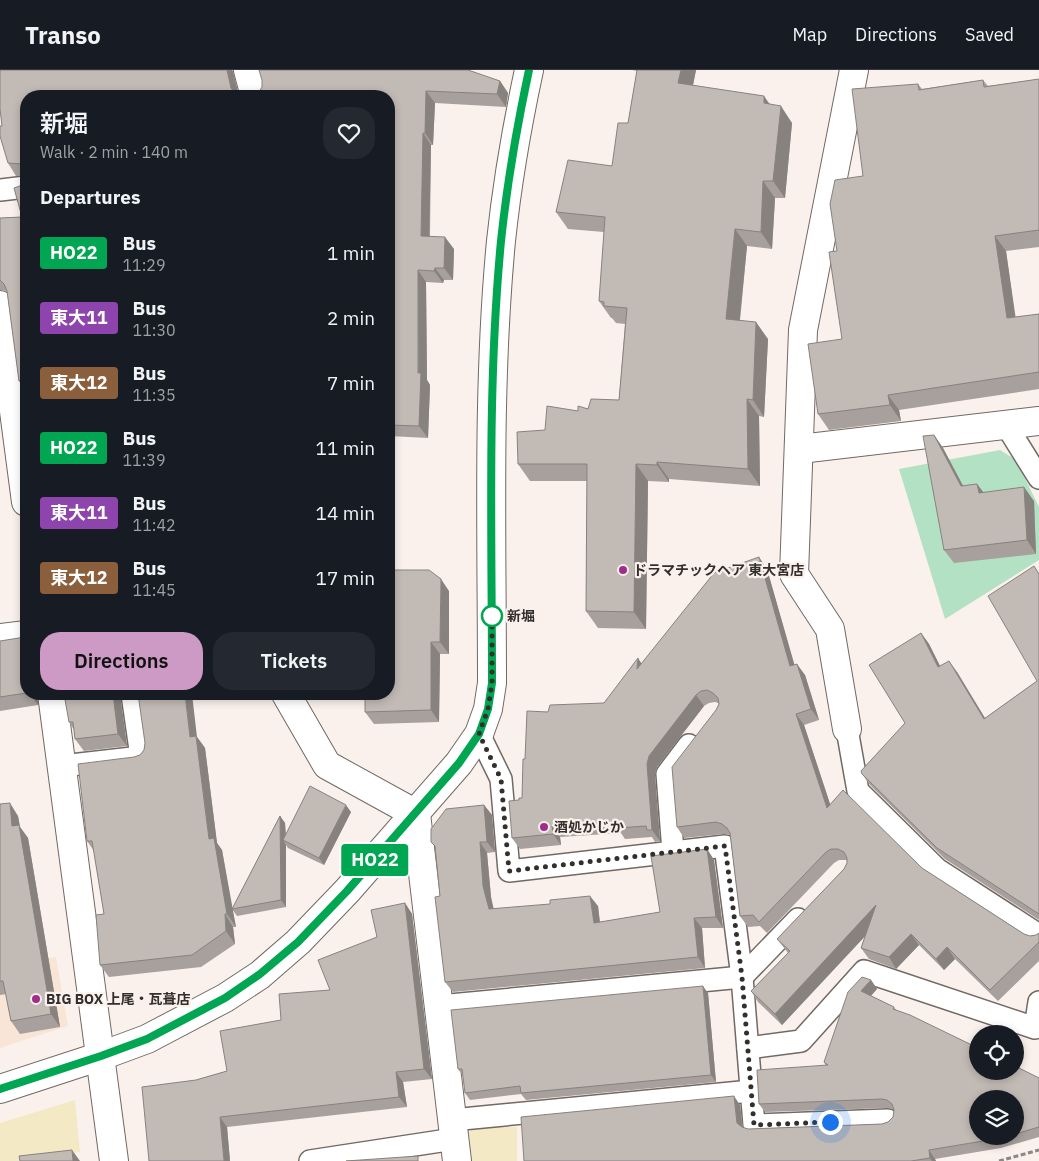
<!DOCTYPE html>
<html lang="en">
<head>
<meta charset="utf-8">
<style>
	:root { --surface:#171b24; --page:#242831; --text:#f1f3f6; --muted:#9ea1a6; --line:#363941; --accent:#cd9ac5 }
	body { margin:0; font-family:"IBM Plex Sans","Noto Sans JP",sans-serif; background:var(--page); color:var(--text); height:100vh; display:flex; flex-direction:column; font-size:19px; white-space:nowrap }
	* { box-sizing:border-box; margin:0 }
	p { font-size:16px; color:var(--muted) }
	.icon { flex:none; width:28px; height:28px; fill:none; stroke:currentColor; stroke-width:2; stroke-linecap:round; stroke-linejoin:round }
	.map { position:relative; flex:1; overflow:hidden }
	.sheet { position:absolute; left:20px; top:20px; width:375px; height:610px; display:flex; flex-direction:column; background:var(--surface); border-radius:20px; box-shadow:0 2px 8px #0003 }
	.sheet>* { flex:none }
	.badge { padding:0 10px; border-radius:4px; font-size:18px; line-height:32px }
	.tools { position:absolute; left:969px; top:955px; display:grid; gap:10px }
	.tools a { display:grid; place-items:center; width:55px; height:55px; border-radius:50%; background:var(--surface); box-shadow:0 2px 8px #0003; font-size:25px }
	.you { position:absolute; width:25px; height:25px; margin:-12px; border:4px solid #fff; border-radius:50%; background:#1a73e8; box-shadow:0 0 0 8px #1a73e833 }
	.map>.badge { position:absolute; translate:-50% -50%; box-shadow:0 0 0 2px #fff }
	h2 { padding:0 20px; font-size:19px; line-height:45px }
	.round { display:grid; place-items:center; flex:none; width:52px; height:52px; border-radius:20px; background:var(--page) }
	.head { display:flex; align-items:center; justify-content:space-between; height:85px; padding:0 20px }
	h1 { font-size:24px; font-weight:600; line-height:38px }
	.cta { display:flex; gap:10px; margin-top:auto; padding:10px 20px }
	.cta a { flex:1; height:58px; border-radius:20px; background:var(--accent); color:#111; font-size:20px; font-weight:600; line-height:58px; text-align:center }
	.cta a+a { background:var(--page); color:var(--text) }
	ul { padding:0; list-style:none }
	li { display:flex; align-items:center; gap:15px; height:65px; padding:0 20px }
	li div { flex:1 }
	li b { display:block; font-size:19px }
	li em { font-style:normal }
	li .badge { min-width:55px; font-weight:700; text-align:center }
	header { display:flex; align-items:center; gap:30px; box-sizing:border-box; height:70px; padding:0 25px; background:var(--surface); border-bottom:1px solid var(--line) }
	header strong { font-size:24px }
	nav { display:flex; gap:28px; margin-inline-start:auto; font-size:18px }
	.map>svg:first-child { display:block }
	.commercial { fill:#f9e5d6 }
	.green { fill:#b3e1c3 }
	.sand { fill:#f3e9c4 }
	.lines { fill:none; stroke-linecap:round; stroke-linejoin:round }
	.service-casing { stroke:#706964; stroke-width:24 }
	.minor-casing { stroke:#706964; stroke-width:30 }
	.tertiary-casing { stroke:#706964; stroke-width:30 }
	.path { stroke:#8e8784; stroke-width:3; stroke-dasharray:5 2.5; stroke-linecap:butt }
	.service { stroke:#fff; stroke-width:21 }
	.minor { stroke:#fff; stroke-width:28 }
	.tertiary { stroke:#fff; stroke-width:28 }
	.wall { fill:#a7a09c; fill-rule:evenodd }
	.shaded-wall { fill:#88827f }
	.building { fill:#c2bab5; stroke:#88827f }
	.line-casing { stroke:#fff; stroke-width:11 }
	.line { stroke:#00a651; stroke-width:8 }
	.walk { stroke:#332f2d; stroke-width:5; stroke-dasharray:0 9 }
	.poi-dot { fill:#a02d89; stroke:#faf1ec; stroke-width:2 }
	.stop-dot { fill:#fff; stroke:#00a651; stroke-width:2.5 }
	.labels { text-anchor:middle; stroke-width:4.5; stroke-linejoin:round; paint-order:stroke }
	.poi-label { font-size:14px; font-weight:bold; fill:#332f2d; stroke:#faf1ec; text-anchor:start }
	.stop-label { font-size:14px; font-weight:bold; fill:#332f2d; stroke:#faf1ec; text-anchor:start }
</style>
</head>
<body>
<header>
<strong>Transo</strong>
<nav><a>Map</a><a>Directions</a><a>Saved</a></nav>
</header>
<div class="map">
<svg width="1039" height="1091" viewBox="0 0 1039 1091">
	<rect width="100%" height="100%" fill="#faf1ec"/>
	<path class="commercial" d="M 56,887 L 68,956 L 0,978 L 0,895 Z"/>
	<path class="green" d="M 1000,380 L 1016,390 L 1039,437 L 1039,490 L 945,549 L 899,399 Z"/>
	<g class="sand">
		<path d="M 75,1030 L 80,1082 L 21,1089 L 21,1091 L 0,1091 L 0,1053 Z"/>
		<path d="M 474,1057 L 517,1057 L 517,1091 L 466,1091 L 463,1068 Z"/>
	</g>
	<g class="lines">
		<g class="service-casing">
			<g id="service">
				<path d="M 0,120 L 26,117"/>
				<path d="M 1006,355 L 1039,408"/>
				<path d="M 847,659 L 858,721 L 937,799 L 1039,865"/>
				<path d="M 479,664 L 501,709 L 509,801 L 725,776 L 742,907 L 754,1055 L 888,1050"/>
				<path d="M 62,696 L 141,687 L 132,624"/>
				<path d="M 673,782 L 667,704 L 689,675"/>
				<path d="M 439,936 L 742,907 L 798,849"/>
				<path d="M 748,978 L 801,971 L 864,901 L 1035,958 L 1039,932"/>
				<path d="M 452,1050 L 751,1021"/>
				<path d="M 310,1091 L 454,1069"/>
			</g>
		</g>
		<g class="minor-casing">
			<g id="minor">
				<path d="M 248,0 L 255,26"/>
				<path d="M 0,235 L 26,432"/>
				<path d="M 800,379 L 1039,351"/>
				<path d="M 0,568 L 26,565"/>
				<path d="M 52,624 L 114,1091"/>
				<path d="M 286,624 L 327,695 L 416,744 L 457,1091"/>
				<path d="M 847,659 L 830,559 L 794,504 L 803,260 L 854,0"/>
			</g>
		</g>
		<g class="tertiary-casing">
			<path id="tertiary" d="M 0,1019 L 101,986 L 147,969 L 225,928 L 260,905 L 298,872 L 347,821 L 459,693 L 479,664 L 488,639 L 492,613 C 492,466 487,318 501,171 C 507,114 517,56 529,0"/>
		</g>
		<path class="path" d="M 999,1091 L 1039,1080"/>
		<use href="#service" class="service"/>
		<use href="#minor" class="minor"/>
		<use href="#tertiary" class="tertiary"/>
	</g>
	<g class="wall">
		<path d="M 0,0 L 232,0 L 239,26 L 26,26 L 26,106 L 16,106 L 8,93 L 0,66 L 0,56 L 2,56 L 0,39 Z"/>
		<path d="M 632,0 L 696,0 L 693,15 L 770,34 L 792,53 L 785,128 L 775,128 L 772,179 L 747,176 L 740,251 L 768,269 L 764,347 L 759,346 L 760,416 L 669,409 L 669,412 L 648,411 L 646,559 L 598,558 L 586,541 L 587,411 L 530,411 L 518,394 L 545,360 L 578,341 L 619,330 L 625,254 L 616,253 L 612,248 L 611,248 L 599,231 L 604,162 L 568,159 L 556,142 L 612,96 L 628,53 L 637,1 Z"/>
		<path d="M 1039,9 L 1039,177 L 1006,181 L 1015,247 L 1039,244 L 1039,319 L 899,340 L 901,351 L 829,360 L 818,344 L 842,269 L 837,181 L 863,106 L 918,14 L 922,19 L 983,10 L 988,16 Z"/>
		<path d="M 500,11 L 508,23 L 506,37 L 435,33 L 433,75 L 431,75 L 430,167 L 454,179 L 453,210 L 444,210 L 443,213 L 426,212 L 427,310 L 430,315 L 428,368 L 389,366 L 389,26 Z"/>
		<path d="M 26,113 L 26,322 L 19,311 L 7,221 L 0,220 L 0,148 L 22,147 L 25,114 Z"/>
		<path d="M 934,365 L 943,378 L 963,416 L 977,414 L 983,422 L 1034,431 L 1036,484 L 954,493 L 944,480 Z"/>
		<path d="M 1034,496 L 1039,504 L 1039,850 L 945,789 L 870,715 L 862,704 L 905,653 L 921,563 L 929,574 L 940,596 L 957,602 L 985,648 L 1037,611 Z"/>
		<path d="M 767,499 L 794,595 L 805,605 L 819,650 L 804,655 L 830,734 L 922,798 L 1024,864 L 1030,866 L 1036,865 L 1039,863 L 1039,891 L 998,931 L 955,889 L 944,900 L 919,875 L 896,899 L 869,889 L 861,878 L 865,866 L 782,955 L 758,932 L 751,921 L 788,883 L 777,869 L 844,799 L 847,793 L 847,791 L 846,790 L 839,790 L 834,793 L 767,863 L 760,856 L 748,857 L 740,846 L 730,765 L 724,764 L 684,768 L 677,757 L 719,634 L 718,633 L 715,632 L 709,633 L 704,636 L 657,697 L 655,705 L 660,771 L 655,772 L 652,767 L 625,769 L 621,763 L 560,767 L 561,775 L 520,779 L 512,768 L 519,730 L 522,728 L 525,689 L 548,642 L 604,633 L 642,593 Z"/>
		<path d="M 449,521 L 449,584 L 440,584 L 439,652 L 374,654 L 365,642 Z"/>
		<path d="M 26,565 L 26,624 L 38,624 L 38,635 L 0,641 L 0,571 L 19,568 Z"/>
		<path d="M 64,624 L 120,624 L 127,676 L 84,681 L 75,669 L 74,660 L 69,652 Z"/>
		<path d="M 197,667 L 205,678 L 217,773 L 222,780 L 232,839 L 280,746 L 285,753 L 286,765 L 351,742 L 324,795 L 288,778 L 286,775 L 286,837 L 237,846 L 232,839 L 236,857 L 233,857 L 235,874 L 201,897 L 109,907 L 100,895 L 104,844 L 94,781 L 87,771 L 134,687 L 140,685 L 144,680 L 145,673 Z"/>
		<path d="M 0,734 L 18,746 L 20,757 L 28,768 L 60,957 L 20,964 L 11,951 L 6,924 L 0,925 Z"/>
		<path d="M 484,735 L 492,745 L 495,782 L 487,783 L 491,827 L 493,839 L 598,836 L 600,852 L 660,842 L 707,779 L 714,790 L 723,858 L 702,858 L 705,898 L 453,922 L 445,912 L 440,826 Z"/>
		<path d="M 405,833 L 412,844 L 432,1009 L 403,1012 L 407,1037 L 227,1057 L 230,1091 L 196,1010 L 227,1001 L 281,950 L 330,920 L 377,867 Z"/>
		<path d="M 871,910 L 877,919 L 871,926 L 894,937 L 896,940 L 1039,1008 L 1039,1067 L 1001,1078 L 935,1089 L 936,1091 L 524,1091 L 740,1035 L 743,1058 L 748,1059 L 882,1054 L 888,1052 L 893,1047 L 894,1040 L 893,1039 L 888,1038 L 765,1042 L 759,1034 L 826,996 L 824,992 ZM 1015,1029 L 1015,1066 L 978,1066 Z"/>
		<path d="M 708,923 L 716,1012 L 526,1030 L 521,1024 L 470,1030 L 465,1023 L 463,1006 L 458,999 Z"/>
	</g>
	<g class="shaded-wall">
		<path d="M 227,0 L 232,0 L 233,1 L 239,26 L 236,26 L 231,18 Z"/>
		<path d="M 681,0 L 696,0 L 690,30 L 678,13 Z"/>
		<path d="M 500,11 L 508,23 L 506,37 L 497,24 Z"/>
		<path d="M 426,21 L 435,33 L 433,75 L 425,63 Z"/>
		<path d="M 764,26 L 776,43 L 764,33 Z"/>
		<path d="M 781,36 L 792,53 L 785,128 L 773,111 Z"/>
		<path d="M 423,63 L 431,75 L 429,178 L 421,166 Z"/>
		<path d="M 763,111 L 775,128 L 772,179 L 761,162 Z"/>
		<path d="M 735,159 L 747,176 L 738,266 L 726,249 Z"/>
		<path d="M 995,166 L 1006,181 L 1018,264 L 1007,248 Z"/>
		<path d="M 445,167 L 454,179 L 453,210 L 444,198 Z"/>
		<path d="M 435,198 L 444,210 L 443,213 L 434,201 Z"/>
		<path d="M 418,200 L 426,212 L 427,310 L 430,315 L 428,368 L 419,356 Z"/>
		<path d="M 756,252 L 768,269 L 764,347 L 753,330 Z"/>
		<path d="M 888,325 L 899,340 L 901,351 L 890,335 Z"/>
		<path d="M 747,329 L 759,346 L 760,416 L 748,399 Z"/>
		<path d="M 934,365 L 943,378 L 970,429 L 961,416 Z"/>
		<path d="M 657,392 L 669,409 L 669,412 L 657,395 Z"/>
		<path d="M 636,394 L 648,411 L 646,559 L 634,542 Z"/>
		<path d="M 977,414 L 987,427 L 979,423 Z"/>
		<path d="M 1024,417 L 1034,431 L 1036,484 L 1027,470 Z"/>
		<path d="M 759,487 L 767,499 L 798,607 L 790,596 Z"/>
		<path d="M 441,509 L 449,521 L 449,584 L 440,572 Z"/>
		<path d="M 921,563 L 929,574 L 946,608 L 938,597 Z"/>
		<path d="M 431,572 L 440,584 L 439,652 L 431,640 Z"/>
		<path d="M 638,588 L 645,599 L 637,599 Z"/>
		<path d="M 949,591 L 957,602 L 992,660 L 984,649 Z"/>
		<path d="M 797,594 L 805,605 L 819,650 L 811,639 Z"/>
		<path d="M 30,624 L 38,624 L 38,635 Z"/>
		<path d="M 113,624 L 120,624 L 127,676 L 118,664 Z"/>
		<path d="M 185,624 L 192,624 L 197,667 L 205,678 L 217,773 L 222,780 L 236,857 L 227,844 L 209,769 L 190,667 Z"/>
		<path d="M 696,625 L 704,636 L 657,697 L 655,705 L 660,771 L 652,760 L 647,694 L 649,686 Z"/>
		<path d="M 796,644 L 804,655 L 835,749 L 827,738 Z"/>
		<path d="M 10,733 L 18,746 L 20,757 L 28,768 L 60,957 L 51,944 L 12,756 Z"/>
		<path d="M 346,735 L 351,742 L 324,795 L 319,788 Z"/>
		<path d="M 484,735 L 492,745 L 495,782 L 487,772 Z"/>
		<path d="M 280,746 L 285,753 L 286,772 L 283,770 L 286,775 L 286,837 L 281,830 Z"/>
		<path d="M 552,756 L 560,767 L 561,775 L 553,764 Z"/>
		<path d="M 480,772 L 487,783 L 491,827 L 496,849 L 489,839 L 483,816 Z"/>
		<path d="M 707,779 L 714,790 L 723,858 L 716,847 Z"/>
		<path d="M 590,826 L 598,836 L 601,864 L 594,853 Z"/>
		<path d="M 405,833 L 412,844 L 432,1009 L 424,999 Z"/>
		<path d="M 876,835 L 884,846 L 782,955 L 775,944 Z"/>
		<path d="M 225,844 L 233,857 L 235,874 L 226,861 Z"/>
		<path d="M 694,848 L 702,858 L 705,898 L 698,887 Z"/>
		<path d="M 911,864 L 919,875 L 896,899 L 889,887 Z"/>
		<path d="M 947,877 L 955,889 L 944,900 L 936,889 Z"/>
		<path d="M 871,910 L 877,919 L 867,930 L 861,921 Z"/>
		<path d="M 703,916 L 708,923 L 716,1012 L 711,1005 Z"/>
		<path d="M 396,1002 L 403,1012 L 407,1037 L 399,1027 Z"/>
		<path d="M 734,1026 L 740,1035 L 743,1062 L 737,1053 Z"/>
		<path d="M 220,1047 L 227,1057 L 230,1091 L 224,1091 Z"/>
		<path d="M 72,1080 L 80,1091 L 73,1091 Z"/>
		<path d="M 929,1080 L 935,1089 L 936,1091 L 932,1091 L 930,1088 Z"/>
	</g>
	<g class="building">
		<path d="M 0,0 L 227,0 L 231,18 L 235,24 L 238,26 L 26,26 L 26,96 L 23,94 L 8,93 L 0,66 L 0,56 L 2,56 L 0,39 Z"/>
		<path d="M 259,0 L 468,0 L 500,11 L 497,24 L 426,21 L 425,63 L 423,63 L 421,166 L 445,167 L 444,198 L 435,198 L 434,201 L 418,200 L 418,303 L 421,303 L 419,356 L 389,355 L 389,26 L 255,26 L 258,24 L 262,17 L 262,10 Z"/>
		<path d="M 637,0 L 681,0 L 678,13 L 764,26 L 764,33 L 781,36 L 773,111 L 763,111 L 761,162 L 735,159 L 726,249 L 756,252 L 753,330 L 747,329 L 748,399 L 657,392 L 657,395 L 636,394 L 634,542 L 586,541 L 587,394 L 518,394 L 517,362 L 545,360 L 547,336 L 578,341 L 578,336 L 588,339 L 591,329 L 619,330 L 627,238 L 604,236 L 604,232 L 599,231 L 605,147 L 556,142 L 568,90 L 612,96 L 618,53 L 628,53 Z"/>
		<path d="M 1039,9 L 1039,160 L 995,166 L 1007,248 L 1039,244 L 1039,302 L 888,325 L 890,335 L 818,344 L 808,274 L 842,269 L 829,182 L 837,181 L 830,134 L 835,110 L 863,106 L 852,19 L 918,14 L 919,20 L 983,10 L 984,17 Z"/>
		<path d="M 26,113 L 26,309 L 19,311 L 7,221 L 4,214 L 0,210 L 0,148 L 22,147 L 14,118 L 25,114 Z"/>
		<path d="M 934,365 L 961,416 L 977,414 L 979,423 L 1024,417 L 1027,470 L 944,480 L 923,366 Z"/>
		<path d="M 759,487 L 790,596 L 797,594 L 811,639 L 796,644 L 827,738 L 843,720 L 922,798 L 1024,864 L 1030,866 L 1036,865 L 1039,863 L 1039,872 L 990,920 L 947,877 L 936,889 L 911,864 L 889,887 L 861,878 L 876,835 L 775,944 L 751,921 L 790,881 L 777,869 L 844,799 L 847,793 L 847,788 L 844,782 L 838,779 L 831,779 L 826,782 L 759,852 L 753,845 L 740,846 L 730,763 L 727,758 L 722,754 L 716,752 L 677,757 L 672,697 L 716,640 L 719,634 L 718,628 L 713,623 L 707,620 L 701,621 L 696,625 L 649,686 L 647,694 L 652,760 L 647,760 L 646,756 L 617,758 L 616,752 L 552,756 L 553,764 L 512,768 L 509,731 L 519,730 L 519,728 L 522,728 L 523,689 L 525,689 L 527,641 L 548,642 L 550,635 L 604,633 L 638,588 L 637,599 L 714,503 Z"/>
		<path d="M 1034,496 L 1039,504 L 1039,844 L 937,778 L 862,704 L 861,701 L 905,653 L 869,595 L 921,563 L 938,597 L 949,591 L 984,649 L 1037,611 L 988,526 Z"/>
		<path d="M 389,500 L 429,500 L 441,509 L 440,572 L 431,572 L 431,640 L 365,642 L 365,624 L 389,624 Z"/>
		<path d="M 26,565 L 26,623 L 0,627 L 0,571 L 19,568 Z"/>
		<path d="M 64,624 L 113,624 L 118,664 L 75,669 L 73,652 L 69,652 Z"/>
		<path d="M 138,624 L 185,624 L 190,667 L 196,666 L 209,769 L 214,768 L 227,844 L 225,844 L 226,861 L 192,885 L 100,895 L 96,845 L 104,844 L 92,771 L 87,771 L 78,694 L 134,687 L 140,685 L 144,680 L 145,673 Z"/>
		<path d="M 310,716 L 346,735 L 319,788 L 283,770 Z"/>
		<path d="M 10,733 L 12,756 L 19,755 L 51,944 L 11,951 L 3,911 L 0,911 L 0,734 Z"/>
		<path d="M 484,735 L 487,772 L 480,772 L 483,816 L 489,839 L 550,834 L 550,830 L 590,826 L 594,853 L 660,842 L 651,786 L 707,779 L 716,847 L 694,848 L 698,887 L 445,912 L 435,827 L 440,826 L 435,776 L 431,772 L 431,759 L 446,739 Z"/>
		<path d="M 280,746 L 281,830 L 232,839 Z"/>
		<path d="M 405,833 L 424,999 L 396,1002 L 399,1027 L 220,1047 L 224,1091 L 149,1091 L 142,1017 L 196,1010 L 227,1001 L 220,961 L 281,950 L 279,924 L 330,920 L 318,890 L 377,867 L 371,840 Z"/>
		<path d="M 862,907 L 871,910 L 861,921 L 894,937 L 893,939 L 910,945 L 978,978 L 978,1001 L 1015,1001 L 1015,996 L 1039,1008 L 1039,1057 L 1015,1064 L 1015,1029 L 978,1029 L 978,1066 L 1005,1066 L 995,1069 L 929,1080 L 930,1088 L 911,1091 L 524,1091 L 521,1047 L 734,1026 L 737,1053 L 742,1057 L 748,1059 L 882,1054 L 888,1052 L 893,1047 L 894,1040 L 892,1034 L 887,1030 L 882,1029 L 759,1034 L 757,1000 L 828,995 L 824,992 L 848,922 Z"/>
		<path d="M 703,916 L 711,1005 L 521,1023 L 520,1016 L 465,1023 L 462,999 L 458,999 L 451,940 Z"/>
		<path d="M 72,1080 L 73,1091 L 20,1091 L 19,1086 Z"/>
		<path d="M 418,1086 L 418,1091 L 346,1091 Z"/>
	</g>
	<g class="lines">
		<g class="line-casing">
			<path id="line" d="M 0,1019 L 101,986 L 147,969 L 225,928 L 260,904 L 298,872 L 347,821 L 459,693 L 479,664 L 488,639 L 492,613 C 492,466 487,318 501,171 C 507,114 517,56 529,0"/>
		</g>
		<use href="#line" class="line"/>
		<path class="walk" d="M 492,546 L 492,538 L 492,613 L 488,639 L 479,664 L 501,709 L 509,801 L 725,776 L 742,907 L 754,1055 L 830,1052"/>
	</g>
	<g class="poi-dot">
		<circle cx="623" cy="500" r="5"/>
		<circle cx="544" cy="757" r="5"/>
		<circle cx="36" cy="929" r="5"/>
	</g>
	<circle class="stop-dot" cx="492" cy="546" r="10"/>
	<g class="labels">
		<g class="poi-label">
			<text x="633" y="505">ドラマチックヘア 東大宮店</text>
			<text x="554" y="762">酒処かじか</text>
			<text x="46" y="934">BIG BOX 上尾・瓦葺店</text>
		</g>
		<g class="stop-label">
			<text x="507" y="551">新堀</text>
		</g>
	</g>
</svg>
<div class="tools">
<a><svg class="icon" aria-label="locate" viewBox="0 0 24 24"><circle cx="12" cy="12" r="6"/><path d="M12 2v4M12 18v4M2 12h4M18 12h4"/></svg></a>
<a><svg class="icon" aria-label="layers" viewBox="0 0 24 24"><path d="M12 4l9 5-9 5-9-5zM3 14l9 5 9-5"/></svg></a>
</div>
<div class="you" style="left:830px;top:1052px"></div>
<b class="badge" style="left:375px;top:790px;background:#00a651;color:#fff">HO22</b>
<section class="sheet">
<div class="head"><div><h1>新堀</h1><p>Walk · 2 min · 140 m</p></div><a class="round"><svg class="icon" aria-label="heart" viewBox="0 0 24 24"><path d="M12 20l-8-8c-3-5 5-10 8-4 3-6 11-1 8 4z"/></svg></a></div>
<h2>Departures</h2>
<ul>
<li><span class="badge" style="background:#00a651;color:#fff">HO22</span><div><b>Bus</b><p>11:29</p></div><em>1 min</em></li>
<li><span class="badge" style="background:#8e44ad;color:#fff">東大11</span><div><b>Bus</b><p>11:30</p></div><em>2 min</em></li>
<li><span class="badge" style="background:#8b5e3c;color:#fff">東大12</span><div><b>Bus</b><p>11:35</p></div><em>7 min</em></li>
<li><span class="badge" style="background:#00a651;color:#fff">HO22</span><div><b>Bus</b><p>11:39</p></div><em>11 min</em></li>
<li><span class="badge" style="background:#8e44ad;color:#fff">東大11</span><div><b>Bus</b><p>11:42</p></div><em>14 min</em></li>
<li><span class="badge" style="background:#8b5e3c;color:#fff">東大12</span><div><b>Bus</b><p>11:45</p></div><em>17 min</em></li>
</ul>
<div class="cta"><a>Directions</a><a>Tickets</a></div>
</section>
</div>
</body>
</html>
